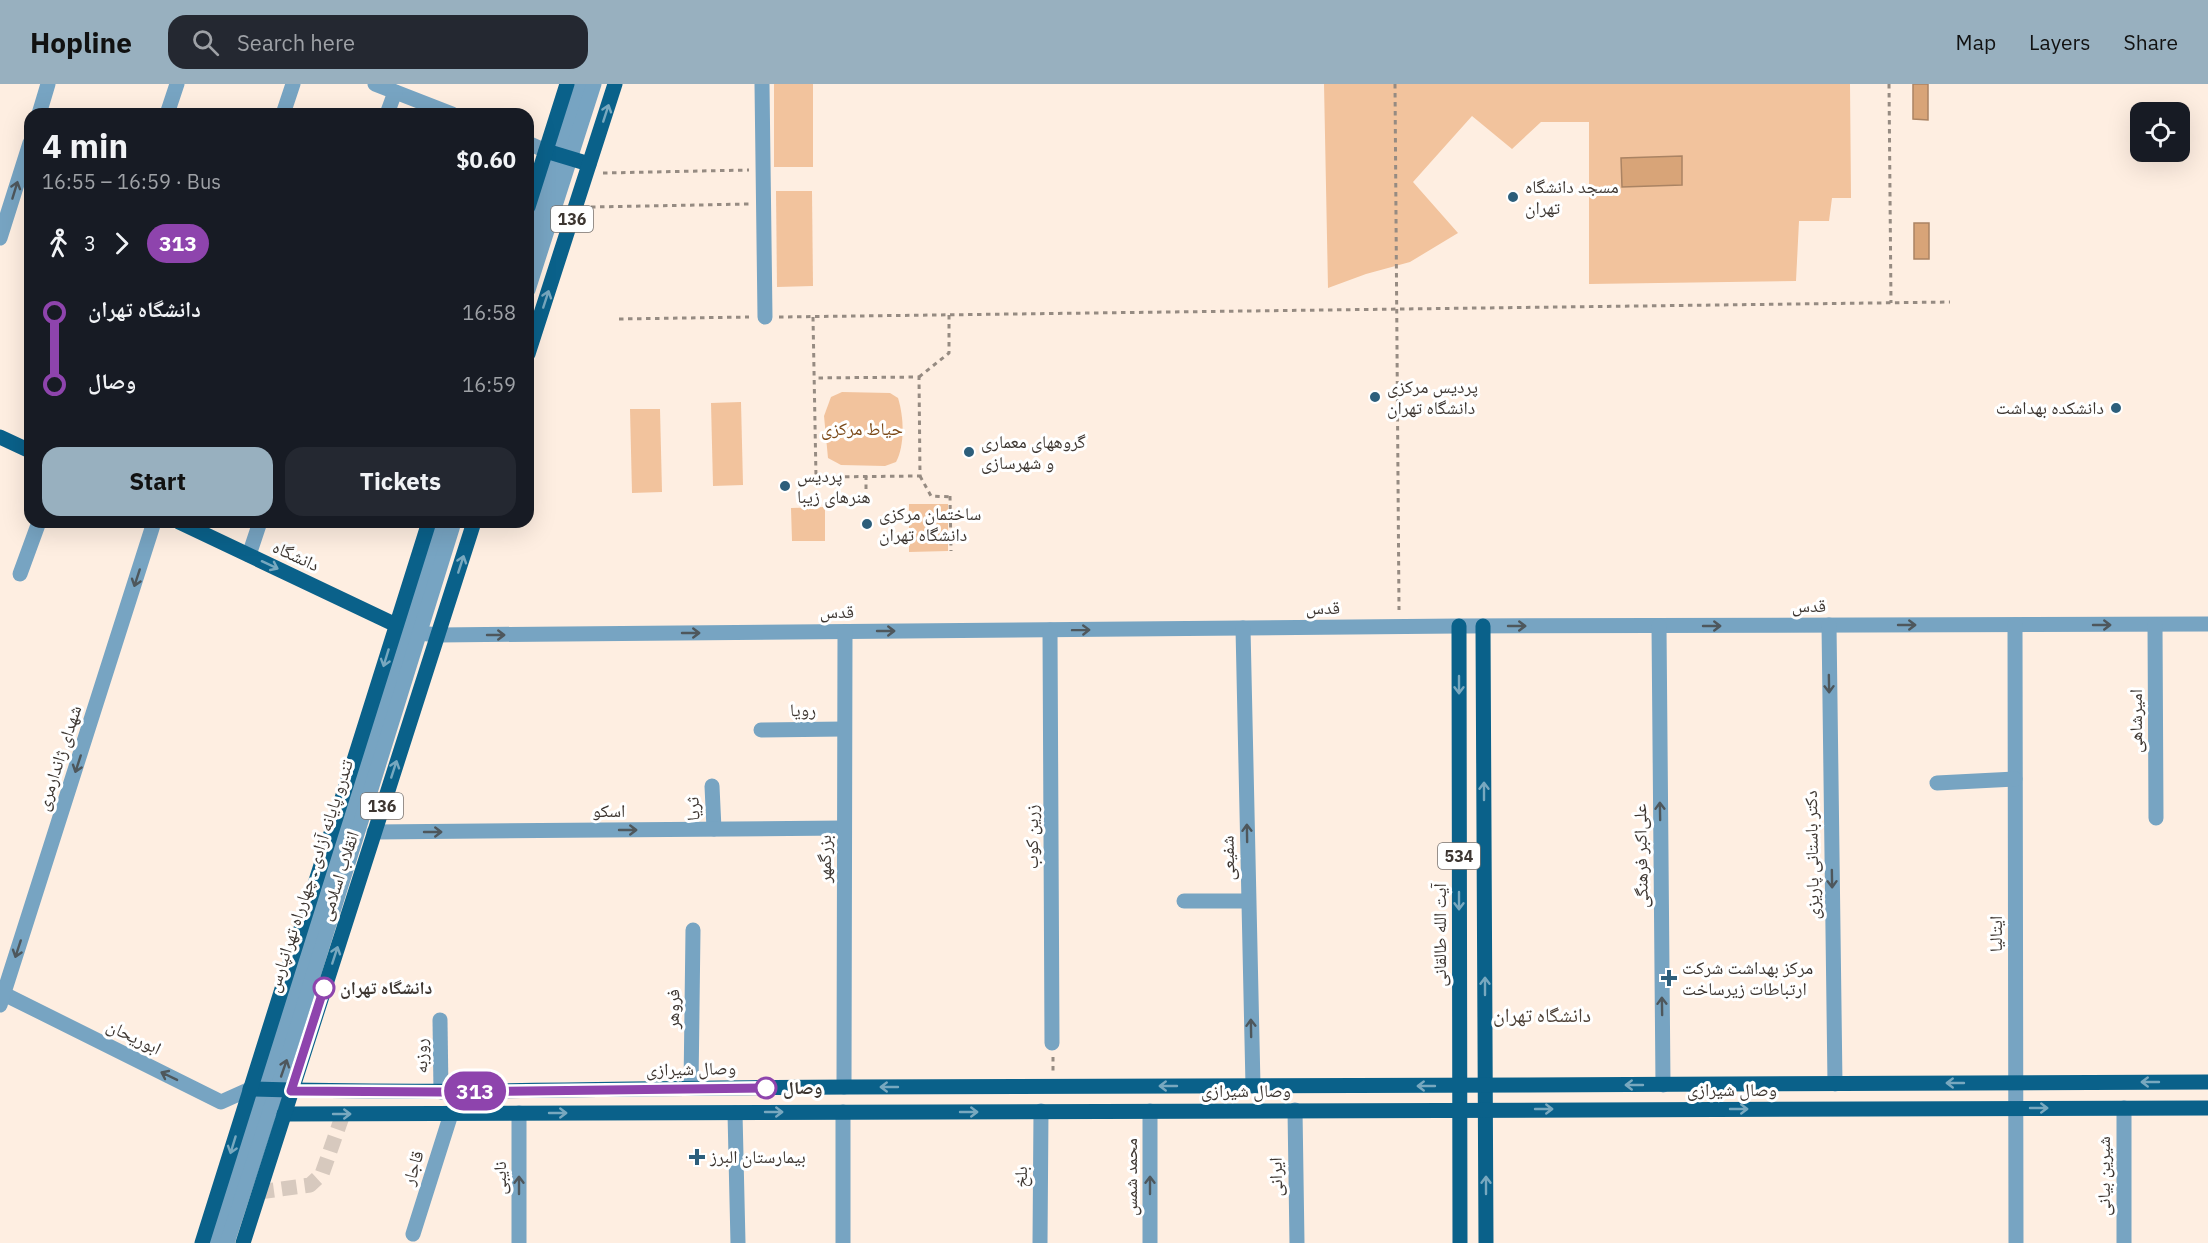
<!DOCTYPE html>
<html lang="en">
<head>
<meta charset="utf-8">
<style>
	:root { --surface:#171b24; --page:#242831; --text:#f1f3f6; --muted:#9ea1a6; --accent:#98b0bf }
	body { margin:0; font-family:"IBM Plex Sans","Noto Naskh Arabic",sans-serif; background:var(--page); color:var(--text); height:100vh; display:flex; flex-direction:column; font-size:22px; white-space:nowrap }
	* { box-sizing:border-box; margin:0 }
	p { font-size:20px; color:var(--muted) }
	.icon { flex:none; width:33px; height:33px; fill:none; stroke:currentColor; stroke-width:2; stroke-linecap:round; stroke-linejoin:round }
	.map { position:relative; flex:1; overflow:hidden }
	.drawer { position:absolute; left:24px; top:24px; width:510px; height:420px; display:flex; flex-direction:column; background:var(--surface); border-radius:18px; box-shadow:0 6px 24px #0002 }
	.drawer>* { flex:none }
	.badge { padding:0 12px; border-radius:20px; font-size:21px; line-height:39px }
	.buttons { position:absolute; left:2130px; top:18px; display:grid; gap:12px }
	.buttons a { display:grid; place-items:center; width:60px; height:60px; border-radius:12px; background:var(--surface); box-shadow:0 6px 24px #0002; font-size:30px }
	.map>.badge { position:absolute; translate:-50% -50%; box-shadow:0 0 0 3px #fff }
	.legs { display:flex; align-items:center; gap:9px; height:66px; padding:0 18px; font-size:20px }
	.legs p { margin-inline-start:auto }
	.head { display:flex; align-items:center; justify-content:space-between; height:102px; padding:0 18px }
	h1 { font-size:33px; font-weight:700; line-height:45px }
	.button { display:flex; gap:12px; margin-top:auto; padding:12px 18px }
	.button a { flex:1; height:69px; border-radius:18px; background:var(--accent); color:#111; font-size:24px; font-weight:700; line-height:69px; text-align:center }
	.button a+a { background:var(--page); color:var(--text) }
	ul { padding:0 18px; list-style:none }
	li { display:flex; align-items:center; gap:21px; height:72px; font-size:22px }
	li i { display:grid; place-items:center; width:9px; height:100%; margin:0 8px; background:currentColor }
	li i::after { content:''; width:15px; height:15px; margin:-8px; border:4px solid; border-radius:50%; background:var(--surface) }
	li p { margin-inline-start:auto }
	li:first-child i { background:linear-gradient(#0000 50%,currentColor 0) }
	li:last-child i { background:linear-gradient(currentColor 50%,#0000 0) }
	header { display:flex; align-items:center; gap:36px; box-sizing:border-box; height:84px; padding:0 30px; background:var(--accent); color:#111 }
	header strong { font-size:28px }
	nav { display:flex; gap:33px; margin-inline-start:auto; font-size:21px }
	.search { width:420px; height:54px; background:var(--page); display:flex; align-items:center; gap:15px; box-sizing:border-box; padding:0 21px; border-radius:18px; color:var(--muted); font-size:22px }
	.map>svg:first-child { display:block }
	.green { fill:#f2c39d }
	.water { fill:#d8a478; stroke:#aa8363; stroke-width:1.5 }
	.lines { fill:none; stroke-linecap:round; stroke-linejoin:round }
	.minor-tunnel { stroke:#d7c9be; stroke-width:15; stroke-dasharray:15 8; stroke-linecap:butt }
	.path { stroke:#968b82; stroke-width:3; stroke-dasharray:4.5 4.5; stroke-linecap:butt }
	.minor { stroke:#77a4c2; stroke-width:15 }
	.major { stroke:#0a618a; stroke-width:15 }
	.oneway { stroke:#78a8bf }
	.oneway2 { stroke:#4e575c }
	.line-1-casing { stroke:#fff; stroke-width:14 }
	.line-1 { stroke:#8e44ad; stroke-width:9 }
	.poi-dot { fill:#2c5e7b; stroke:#fff; stroke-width:2 }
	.stop-1-dot { fill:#fff; stroke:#8e44ad; stroke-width:3 }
	.labels { text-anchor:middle; stroke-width:6; stroke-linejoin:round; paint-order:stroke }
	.shield { fill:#fff; stroke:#77726f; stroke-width:1.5 }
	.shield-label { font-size:16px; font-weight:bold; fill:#3d3631 }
	.poi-label { font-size:18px; fill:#3d3631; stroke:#fff; text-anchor:start }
	.park-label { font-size:18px; fill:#7b4918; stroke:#fff }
	.street-label { font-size:18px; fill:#3d3631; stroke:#fff }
	.stop-label { font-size:18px; font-weight:bold; fill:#3d3631; stroke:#fff; text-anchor:start }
	.neighbourhood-label { font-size:20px; fill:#4e4137; stroke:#fff }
</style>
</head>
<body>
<header>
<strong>Hopline</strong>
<div class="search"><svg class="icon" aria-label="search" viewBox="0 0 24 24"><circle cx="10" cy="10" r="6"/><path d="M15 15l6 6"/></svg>Search here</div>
<nav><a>Map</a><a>Layers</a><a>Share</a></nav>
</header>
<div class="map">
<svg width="2208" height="1159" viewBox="0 0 2208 1159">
	<rect width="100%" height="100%" fill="#feeee1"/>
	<g class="green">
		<rect x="774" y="0" width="39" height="83"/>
		<path d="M 1324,0 L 1850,0 L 1851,114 L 1832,114 L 1829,137 L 1799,137 L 1796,197 L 1589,200 L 1589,38 L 1541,38 L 1512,65 L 1472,32 L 1413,98 L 1458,149 L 1410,178 L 1366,190 L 1328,204 Z"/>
		<path d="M 776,107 L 812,107 L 813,202 L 777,203 Z"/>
		<path d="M 842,308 L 890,309 L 898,314 C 904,333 905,361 896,378 L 885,382 L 841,381 L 828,374 L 824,332 L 831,313 Z"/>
		<path d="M 741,318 L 743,401 L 713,402 L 711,319 Z"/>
		<path d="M 630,325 L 660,325 L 662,408 L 632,409 Z"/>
		<path d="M 909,420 L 948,420 L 948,467 L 909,468 Z"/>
		<path d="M 825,423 L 825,457 L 792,457 L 791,424 Z"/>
	</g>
	<g class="water">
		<path d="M 1913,0 L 1928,0 L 1928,36 L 1913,35 Z"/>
		<path d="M 1682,72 L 1682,101 L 1622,103 L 1621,74 Z"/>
		<rect x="1914" y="139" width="15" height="36"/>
	</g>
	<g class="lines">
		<path class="minor-tunnel" d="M 259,1108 L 310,1101 L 322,1090 L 343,1030"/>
		<g class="path">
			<path d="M 1395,0 L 1399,526"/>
			<path d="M 1889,0 L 1891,219"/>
			<path d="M 603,89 L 749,86"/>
			<path d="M 591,123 L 750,120"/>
			<path d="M 779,233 L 1950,218"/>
			<path d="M 813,233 L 816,393 L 920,392 L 919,293 L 814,294"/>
			<path d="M 619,235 L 749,233"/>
			<path d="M 919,293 L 949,269 L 949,231"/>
			<path d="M 920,392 L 931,412 L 953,413"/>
			<path d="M 866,405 L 866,392"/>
			<path d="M 950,412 L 951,467"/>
			<path d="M 1053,973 L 1053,987"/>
		</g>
		<g class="minor">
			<path d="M 375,0 L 452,30"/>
			<path d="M 762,0 L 765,233"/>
			<path d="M 168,27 L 177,0"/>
			<path d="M 39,30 L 48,0"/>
			<path d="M 283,30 L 293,0"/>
			<path d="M 387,30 L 395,8"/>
			<path d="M 528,59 L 546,67"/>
			<path d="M 0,154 L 30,59"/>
			<path d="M 528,170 L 582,0"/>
			<path d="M 528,206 L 594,0"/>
			<path d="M 249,471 L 260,438"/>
			<path d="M 20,490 L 39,438"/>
			<path d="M 396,541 L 419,549 L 438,551 L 1459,542 L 2208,540"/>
			<path d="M 1829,541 L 1835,1000"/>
			<path d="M 2015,541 L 2016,1159"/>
			<path d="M 2155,541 L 2156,734"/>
			<path d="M 1659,542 L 1663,1001"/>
			<path d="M 1243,544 L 1253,1002"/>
			<path d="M 1050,546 L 1052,959"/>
			<path d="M 761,646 L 844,645"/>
			<path d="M 1937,699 L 2015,695"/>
			<path d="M 712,702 L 714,745"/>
			<path d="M 374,748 L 844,744"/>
			<path d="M 1184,817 L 1248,817"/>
			<path d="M 0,908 L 221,1018 L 250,1005"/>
			<path d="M 0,921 L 154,438"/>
			<path d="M 440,936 L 441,1008"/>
			<path d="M 844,1003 L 845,548"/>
			<path d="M 691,1004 L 693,846"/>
			<path d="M 1295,1026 L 1297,1159"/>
			<path d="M 1150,1027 L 1150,1159"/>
			<path d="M 735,1029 L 738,1159"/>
			<path d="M 413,1150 L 451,1030"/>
			<path d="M 215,1159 L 443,438"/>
			<path d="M 227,1159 L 289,969 L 454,438"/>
			<path d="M 519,1159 L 519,1029"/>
			<path d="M 843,1159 L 843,1028"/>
			<path d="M 1040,1159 L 1041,1027"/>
			<path d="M 2124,1159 L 2124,1024"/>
		</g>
		<g class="major">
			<path d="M 546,67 L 589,80"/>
			<path d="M 528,123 L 567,0"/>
			<path d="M 528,270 L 615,0"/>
			<path d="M 0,353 L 30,367"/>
			<path d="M 179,438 L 396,541"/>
			<path d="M 1459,542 L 1460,1159"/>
			<path d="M 1483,542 L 1486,1159"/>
			<path d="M 250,1005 C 450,1011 650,1003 850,1003 C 1303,1002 1755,1000 2208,998"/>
			<path d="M 284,1030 L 2208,1024"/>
			<path d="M 202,1159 L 429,438"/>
			<path d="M 243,1159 L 474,438"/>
		</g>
	</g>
	<defs><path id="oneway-shaft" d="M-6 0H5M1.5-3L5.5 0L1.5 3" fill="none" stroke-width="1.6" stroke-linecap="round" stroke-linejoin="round" transform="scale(1.5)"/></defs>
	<g class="oneway">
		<use href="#oneway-shaft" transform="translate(606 29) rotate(-72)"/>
		<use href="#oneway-shaft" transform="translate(546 215) rotate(-72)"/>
		<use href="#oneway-shaft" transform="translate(461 480) rotate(-72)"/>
		<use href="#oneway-shaft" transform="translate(270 481) rotate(25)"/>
		<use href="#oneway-shaft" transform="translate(386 574) rotate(107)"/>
		<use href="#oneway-shaft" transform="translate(1459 601) rotate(90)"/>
		<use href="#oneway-shaft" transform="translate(394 685) rotate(-72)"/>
		<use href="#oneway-shaft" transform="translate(1484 707) rotate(-90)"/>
		<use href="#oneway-shaft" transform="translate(1459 817) rotate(90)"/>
		<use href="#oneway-shaft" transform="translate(335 871) rotate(-72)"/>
		<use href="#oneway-shaft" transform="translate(1485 902) rotate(-90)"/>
		<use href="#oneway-shaft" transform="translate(2150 998) rotate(180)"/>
		<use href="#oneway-shaft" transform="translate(1955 999) rotate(180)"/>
		<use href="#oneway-shaft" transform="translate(1634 1001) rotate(180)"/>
		<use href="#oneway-shaft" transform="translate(1168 1002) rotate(180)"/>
		<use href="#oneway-shaft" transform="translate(1426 1002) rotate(180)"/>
		<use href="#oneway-shaft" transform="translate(889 1003) rotate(180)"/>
		<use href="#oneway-shaft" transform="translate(2039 1024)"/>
		<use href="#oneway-shaft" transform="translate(1544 1025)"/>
		<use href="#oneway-shaft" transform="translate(1739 1025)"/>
		<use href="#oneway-shaft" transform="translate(774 1028)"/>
		<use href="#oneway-shaft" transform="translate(969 1028)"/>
		<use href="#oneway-shaft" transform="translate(558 1029)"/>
		<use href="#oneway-shaft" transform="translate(342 1030)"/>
		<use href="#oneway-shaft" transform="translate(233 1061) rotate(107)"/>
		<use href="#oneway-shaft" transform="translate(1486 1101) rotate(-90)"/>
	</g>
	<g class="oneway2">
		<use href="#oneway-shaft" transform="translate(15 106) rotate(-73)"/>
		<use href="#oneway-shaft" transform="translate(137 494) rotate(108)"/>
		<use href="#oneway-shaft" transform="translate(1907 541)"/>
		<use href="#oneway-shaft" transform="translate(2102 541)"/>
		<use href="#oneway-shaft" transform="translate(1517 542)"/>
		<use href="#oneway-shaft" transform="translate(1712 542)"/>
		<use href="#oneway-shaft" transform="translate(1081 546) rotate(-1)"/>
		<use href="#oneway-shaft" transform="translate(886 547)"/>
		<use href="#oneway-shaft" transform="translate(691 549)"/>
		<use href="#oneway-shaft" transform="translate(496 551)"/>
		<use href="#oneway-shaft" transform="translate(1829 600) rotate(89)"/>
		<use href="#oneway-shaft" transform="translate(78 680) rotate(108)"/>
		<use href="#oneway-shaft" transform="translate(1660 727) rotate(-91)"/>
		<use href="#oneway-shaft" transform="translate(628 746)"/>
		<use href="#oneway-shaft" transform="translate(433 748)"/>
		<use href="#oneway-shaft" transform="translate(1247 749) rotate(-91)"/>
		<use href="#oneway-shaft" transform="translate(1832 795) rotate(89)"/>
		<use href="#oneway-shaft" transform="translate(18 865) rotate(108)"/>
		<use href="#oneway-shaft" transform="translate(1662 922) rotate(-91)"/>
		<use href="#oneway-shaft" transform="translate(1251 944) rotate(-91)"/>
		<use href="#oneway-shaft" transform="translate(284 984) rotate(-71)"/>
		<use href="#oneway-shaft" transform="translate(169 992) rotate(-154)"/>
		<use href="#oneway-shaft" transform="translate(519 1101) rotate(-90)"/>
		<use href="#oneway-shaft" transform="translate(1150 1101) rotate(-90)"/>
	</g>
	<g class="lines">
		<g class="line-1-casing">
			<path id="line-1" d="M 324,904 L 291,1007 L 441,1008 L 766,1004"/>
		</g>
		<use href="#line-1" class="line-1"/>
	</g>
	<g class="poi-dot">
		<circle cx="1513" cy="113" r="6"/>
		<circle cx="1375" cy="313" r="6"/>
		<circle cx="2116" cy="324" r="6"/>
		<circle cx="969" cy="368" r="6"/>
		<circle cx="785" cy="402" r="6"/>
		<circle cx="867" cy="440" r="6"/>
		<path d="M1666 885h6v6h6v6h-6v6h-6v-6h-6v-6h6z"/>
		<path d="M694 1064h6v6h6v6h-6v6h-6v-6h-6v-6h6z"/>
	</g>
	<g class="stop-1-dot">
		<circle cx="324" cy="904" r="10"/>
		<circle cx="766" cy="1004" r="10"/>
	</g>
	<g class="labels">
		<g class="shield">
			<rect x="551" y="122" width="42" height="26" rx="4.5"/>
			<rect x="361" y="709" width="42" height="26" rx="4.5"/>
			<rect x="1438" y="759" width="42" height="26" rx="4.5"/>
		</g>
		<g class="shield-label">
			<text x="572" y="141">136</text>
			<text x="382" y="728">136</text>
			<text x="1459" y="778">534</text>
		</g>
		<g class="poi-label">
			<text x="1525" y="109">مسجد دانشگاه<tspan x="1525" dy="21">تهران</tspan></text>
			<text x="1387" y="309">پردیس مرکزی<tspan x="1387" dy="21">دانشگاه‌ تهران</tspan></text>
			<text x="2104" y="330" text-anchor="end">دانشکده بهداشت</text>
			<text x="981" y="364">گروههای معماری<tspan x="981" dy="21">و شهرسازی</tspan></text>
			<text x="797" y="398">پردیس<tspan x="797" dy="21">هنرهای زیبا</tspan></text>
			<text x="879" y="436">ساختمان مرکزی<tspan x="879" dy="21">دانشگاه تهران</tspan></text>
			<text x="1682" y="890">مرکز بهداشت شرکت<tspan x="1682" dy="21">ارتباطات زیرساخت</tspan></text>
			<text x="710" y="1079">بیمارستان البرز</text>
		</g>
		<g class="park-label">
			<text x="862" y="351">حیاط مرکزی</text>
		</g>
		<g class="street-label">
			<text transform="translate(296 472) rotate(25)" y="6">دانشگاه</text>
			<text x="1809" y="528">قدس</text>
			<text x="1323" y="530">قدس</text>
			<text x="837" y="534">قدس</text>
			<text transform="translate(803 626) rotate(-1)" y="6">رویا</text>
			<text transform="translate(2136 637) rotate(-90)" y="6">امیرشاهی</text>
			<text transform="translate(59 674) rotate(-72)" y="6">شهدای ژاندارمری</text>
			<text transform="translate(693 725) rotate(-93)" y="6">ثریا</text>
			<text x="609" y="733">اسکو</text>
			<text transform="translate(1032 753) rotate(-90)" y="6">زرین کوب</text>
			<text transform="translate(1812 771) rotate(-91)" y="6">دکتر باستانی پاریزی</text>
			<text transform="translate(1641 772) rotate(-91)" y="6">علی‌اکبر فرهنگی</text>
			<text transform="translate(1228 774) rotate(-91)" y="6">شفیعی</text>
			<text transform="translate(825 775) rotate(-90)" y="6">بزرگمهر</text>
			<text transform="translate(310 792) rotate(-72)" y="6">تندرو پایانه آزادی ـ چهارراه تهرانپارس</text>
			<text transform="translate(339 792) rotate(-72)" y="6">انقلاب اسلامی</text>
			<text transform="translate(1996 850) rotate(-90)" y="6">ایتالیا</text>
			<text transform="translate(1440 851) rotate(-90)" y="6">آیت الله طالقانی</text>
			<text transform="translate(673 925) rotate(-89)" y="6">فروهر</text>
			<text transform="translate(134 953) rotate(26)" y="6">ابوریحان</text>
			<text transform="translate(421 972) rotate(-91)" y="6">روزبه</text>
			<text transform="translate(691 985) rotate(-1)" y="6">وصال شیرازی</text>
			<text x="1732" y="1012">وصال شیرازی</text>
			<text x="1246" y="1013">وصال شیرازی</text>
			<text transform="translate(413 1084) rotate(-73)" y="6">قاجار</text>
			<text transform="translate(2104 1092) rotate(-90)" y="6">شیرین بیانی</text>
			<text transform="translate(1021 1093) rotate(-90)" y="6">بلخ</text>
			<text transform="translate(1131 1093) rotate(-90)" y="6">محمد شمس</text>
			<text transform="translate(1276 1093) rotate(-91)" y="6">ایرانی</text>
			<text transform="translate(500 1094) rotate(-90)" y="6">نایبی</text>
		</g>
		<g class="stop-label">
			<text x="340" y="910">دانشگاه تهران</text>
			<text x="783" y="1010">وصال</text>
		</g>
		<g class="neighbourhood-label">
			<text x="1542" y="938">دانشگاه تهران</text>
		</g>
	</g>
</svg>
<div class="buttons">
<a><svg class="icon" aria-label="locate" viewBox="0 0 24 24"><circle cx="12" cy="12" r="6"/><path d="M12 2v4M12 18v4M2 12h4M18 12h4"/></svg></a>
</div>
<b class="badge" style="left:475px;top:1007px;background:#8e44ad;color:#fff">313</b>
<section class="drawer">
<div class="head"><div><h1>4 min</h1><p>16:55 – 16:59 · Bus</p></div><b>$0.60</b></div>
<div class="legs"><svg class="icon" aria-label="walk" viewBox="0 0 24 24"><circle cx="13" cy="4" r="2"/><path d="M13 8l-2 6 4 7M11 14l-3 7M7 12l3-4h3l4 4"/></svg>3<svg class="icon" aria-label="forward" viewBox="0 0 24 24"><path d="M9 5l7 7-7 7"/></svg><b class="badge" style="background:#8e44ad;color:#fff">313</b></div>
<ul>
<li><i style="color:#8e44ad"></i><b>دانشگاه تهران</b><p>16:58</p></li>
<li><i style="color:#8e44ad"></i><b>وصال</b><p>16:59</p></li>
</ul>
<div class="button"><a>Start</a><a>Tickets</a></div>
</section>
</div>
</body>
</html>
